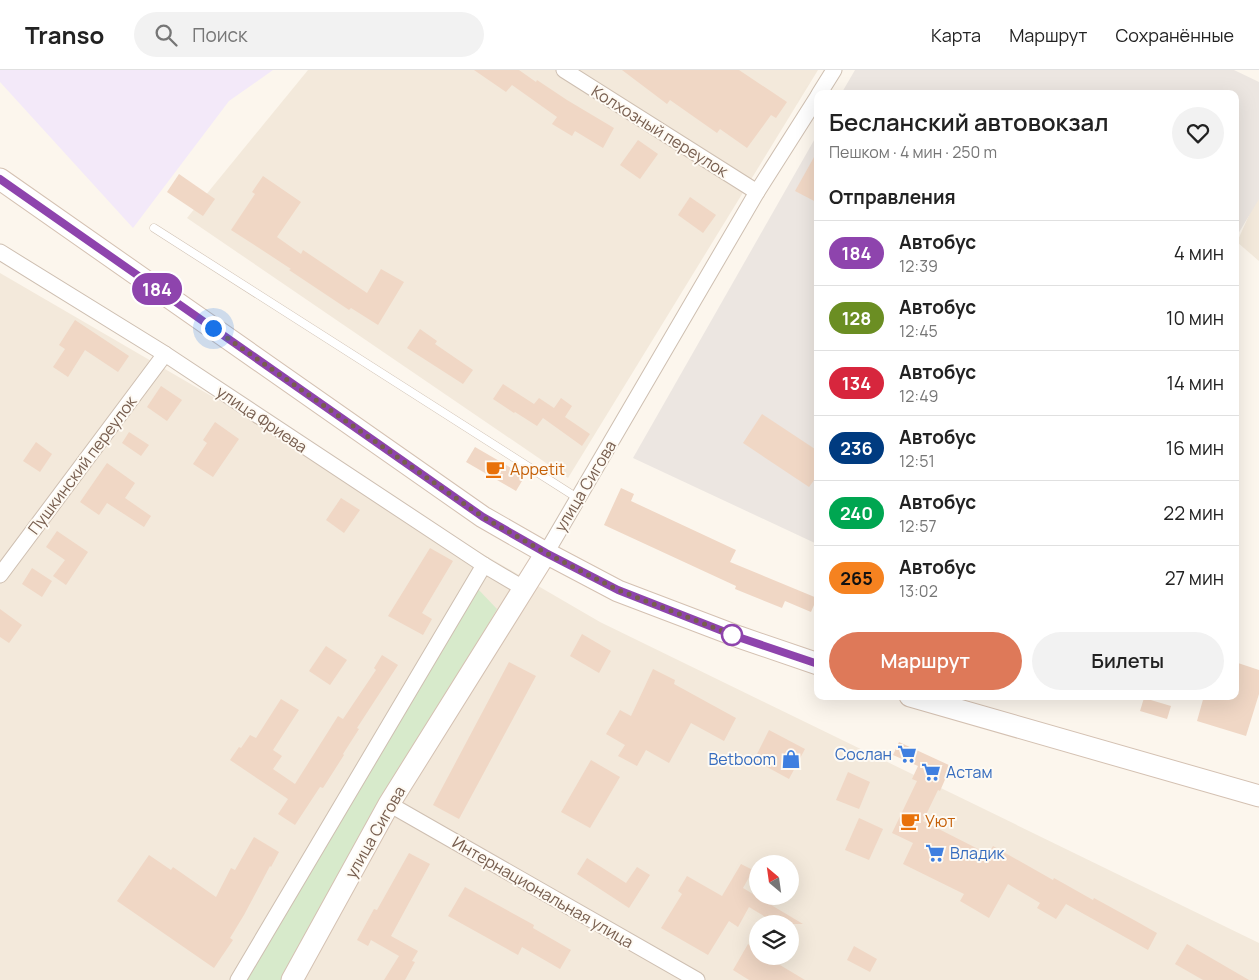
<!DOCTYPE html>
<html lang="ru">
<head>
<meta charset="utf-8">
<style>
	:root { --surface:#fff; --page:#f2f2f2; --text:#222; --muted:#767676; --line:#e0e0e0; --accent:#de7959 }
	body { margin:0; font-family:Manrope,sans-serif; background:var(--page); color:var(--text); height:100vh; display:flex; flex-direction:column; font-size:19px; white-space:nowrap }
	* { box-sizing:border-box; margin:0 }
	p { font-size:16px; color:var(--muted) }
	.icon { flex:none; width:28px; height:28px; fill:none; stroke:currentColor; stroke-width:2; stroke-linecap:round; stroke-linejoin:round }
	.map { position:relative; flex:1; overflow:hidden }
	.side { position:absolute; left:814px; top:20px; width:425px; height:610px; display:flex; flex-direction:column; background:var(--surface); border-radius:10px; box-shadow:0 5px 20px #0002 }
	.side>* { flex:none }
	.badge { padding:0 10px; border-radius:16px; font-size:18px; line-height:32px }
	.needle { width:32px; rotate:331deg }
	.buttons { position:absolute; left:749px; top:785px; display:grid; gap:10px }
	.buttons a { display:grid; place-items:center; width:50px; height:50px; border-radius:50%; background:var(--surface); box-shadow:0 5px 20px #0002; font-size:25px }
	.you { position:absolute; width:25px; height:25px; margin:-12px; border:4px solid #fff; border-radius:50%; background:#1a73e8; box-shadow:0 0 0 8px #1a73e833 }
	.map>.badge { position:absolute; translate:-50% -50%; box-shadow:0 0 0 2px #fff }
	h2 { padding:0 15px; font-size:19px; line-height:45px }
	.round { display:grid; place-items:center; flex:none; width:52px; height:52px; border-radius:26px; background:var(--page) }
	.summary { display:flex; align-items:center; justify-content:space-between; height:85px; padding:0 15px }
	h1 { font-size:24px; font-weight:600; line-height:38px }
	.cta { display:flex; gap:10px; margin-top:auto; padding:10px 15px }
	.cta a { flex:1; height:58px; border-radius:30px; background:var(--accent); color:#fff; font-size:20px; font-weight:600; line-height:58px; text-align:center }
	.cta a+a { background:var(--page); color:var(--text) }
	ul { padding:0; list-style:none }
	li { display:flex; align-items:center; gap:15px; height:65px; padding:0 15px; border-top:1px solid var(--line) }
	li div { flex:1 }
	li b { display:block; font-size:19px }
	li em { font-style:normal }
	li .badge { min-width:55px; font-weight:700; text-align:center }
	header { display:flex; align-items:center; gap:30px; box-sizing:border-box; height:70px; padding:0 25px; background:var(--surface); border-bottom:1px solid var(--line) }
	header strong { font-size:24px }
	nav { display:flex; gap:28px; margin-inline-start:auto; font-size:18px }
	.search { width:350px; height:45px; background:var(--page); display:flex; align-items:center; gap:12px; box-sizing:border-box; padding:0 18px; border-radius:28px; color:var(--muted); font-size:19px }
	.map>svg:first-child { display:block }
	.residential { fill:#f3e9db; fill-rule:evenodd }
	.industrial { fill:#ece6e1 }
	.education { fill:#f3e9f9 }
	.green { fill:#d7eacb }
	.building { fill:#f0d7c5 }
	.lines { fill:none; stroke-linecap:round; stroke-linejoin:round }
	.service-casing { stroke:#cebfb1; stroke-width:9 }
	.minor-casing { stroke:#cebfb1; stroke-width:17 }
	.secondary-casing { stroke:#d4c1b2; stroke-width:23 }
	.service { stroke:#fff; stroke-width:8 }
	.minor { stroke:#fff; stroke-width:15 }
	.secondary { stroke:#fff; stroke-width:21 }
	.line-casing { stroke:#fff; stroke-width:11 }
	.line { stroke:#8e44ad; stroke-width:8 }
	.walk { stroke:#775e4f; stroke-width:5; stroke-dasharray:0 9 }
	.stop-dot { fill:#fff; stroke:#8e44ad; stroke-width:2.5 }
	.labels { text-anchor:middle; stroke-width:4; stroke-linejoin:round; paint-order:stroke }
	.street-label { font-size:16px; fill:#775e4f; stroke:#fefaf3 }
	.food-label { font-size:16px; fill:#c56008; stroke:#fefaf3; text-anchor:start }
	.shop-label { font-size:16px; fill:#366cbe; stroke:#fefaf3; text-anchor:end }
</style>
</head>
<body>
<header>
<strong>Transo</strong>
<div class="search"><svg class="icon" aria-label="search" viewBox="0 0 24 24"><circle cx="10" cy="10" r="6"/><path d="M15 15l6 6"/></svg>Поиск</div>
<nav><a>Карта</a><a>Маршрут</a><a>Сохранённые</a></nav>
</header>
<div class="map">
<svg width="1259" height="910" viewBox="0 0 1259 910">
	<rect width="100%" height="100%" fill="#fcf6ed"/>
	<g class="residential">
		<path d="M 308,0 L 818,0 L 568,408 L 187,148 Z"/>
		<path d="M 1259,123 L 1259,191 L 1237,172 Z"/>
		<path d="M 0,203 L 600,552 L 1259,873 L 1259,910 L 0,910 ZM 758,794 L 790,794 L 790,826 L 758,826 ZM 758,854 L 790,854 L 790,886 L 758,886 Z"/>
	</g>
	<g class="industrial">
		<path d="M 855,0 L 1234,0 L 1259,12 L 1259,129 L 1235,169 L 1235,24 L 841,24 Z"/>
		<path d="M 817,65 L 817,474 L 633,388 Z"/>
	</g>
	<path class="education" d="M 0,0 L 273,0 L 229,31 L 133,158 L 0,12 Z"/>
	<path class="green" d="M 476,517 L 497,539 L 286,910 L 245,910 Z"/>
	<g class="building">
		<path d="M 474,0 L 519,0 L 536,12 L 537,10 L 567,30 L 614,58 L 603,78 L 575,61 L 572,66 L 552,54 L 557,47 L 512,15 L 506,22 Z"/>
		<path d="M 622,0 L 739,0 L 787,32 L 776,48 L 771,45 L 747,78 L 720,59 L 717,63 L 670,30 L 667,34 Z"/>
		<path d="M 638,70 L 658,84 L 640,109 L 620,95 Z"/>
		<path d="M 818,80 L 818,133 L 795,121 Z"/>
		<path d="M 179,104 L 215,129 L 203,146 L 167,122 Z"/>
		<path d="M 263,106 L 301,132 L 277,167 L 301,184 L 303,180 L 367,223 L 381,199 L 404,212 L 378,255 L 351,238 L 349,240 L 289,200 L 291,199 L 259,178 L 231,160 L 255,124 L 252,122 Z"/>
		<path d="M 690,127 L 716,145 L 703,163 L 678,145 Z"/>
		<path d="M 75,250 L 129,286 L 118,302 L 85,280 L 68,307 L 53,297 L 65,279 L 59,275 Z"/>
		<path d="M 420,259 L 437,271 L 435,274 L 473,300 L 463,314 L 407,278 Z"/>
		<path d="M 503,314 L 534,334 L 539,328 L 554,338 L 561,328 L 572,336 L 565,347 L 590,364 L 582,376 L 543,348 L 537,356 L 515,342 L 514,343 L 493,329 Z"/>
		<path d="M 161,316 L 182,330 L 167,351 L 147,337 Z"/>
		<path d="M 762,344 L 818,381 L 818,405 L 809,417 L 743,373 Z"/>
		<path d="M 215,352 L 239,369 L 213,407 L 193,394 L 207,373 L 203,370 Z"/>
		<path d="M 129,362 L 149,375 L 141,386 L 122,373 Z"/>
		<path d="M 36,372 L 52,384 L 40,402 L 23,391 Z"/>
		<path d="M 475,377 L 525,406 L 516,421 L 466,392 Z"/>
		<path d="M 107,393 L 135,413 L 125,428 L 151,446 L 144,457 L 107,433 L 99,445 L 80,432 Z"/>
		<path d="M 621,418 L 634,424 L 631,431 L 736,480 L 730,492 L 817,528 L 811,542 L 785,531 L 782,538 L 735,519 L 736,516 L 604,455 Z"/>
		<path d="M 341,428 L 360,440 L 344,463 L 326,450 Z"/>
		<path d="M 57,461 L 88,482 L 66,515 L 53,506 L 65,490 L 46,477 Z"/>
		<path d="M 430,478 L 453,491 L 422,543 L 432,549 L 423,565 L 388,546 Z"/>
		<path d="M 32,498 L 52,511 L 42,527 L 22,514 Z"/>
		<path d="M 0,539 L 22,555 L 9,573 L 0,567 Z"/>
		<path d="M 582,564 L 611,581 L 599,603 L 570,586 Z"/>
		<path d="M 326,576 L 347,590 L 330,615 L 309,601 Z"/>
		<path d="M 382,585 L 398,595 L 357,658 L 359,659 L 343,684 L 344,685 L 323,718 L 320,717 L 295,755 L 278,744 L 288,729 L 230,690 L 239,677 L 241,678 L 250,665 L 256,668 L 281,629 L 299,640 L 273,680 L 282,686 L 273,699 L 295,714 L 338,646 L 343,649 L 376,600 L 374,598 Z"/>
		<path d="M 509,592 L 536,606 L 459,749 L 433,735 Z"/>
		<path d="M 1235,592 L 1259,600 L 1259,624 L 1246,666 L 1197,651 L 1204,626 L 1235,626 Z"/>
		<path d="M 653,599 L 675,610 L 674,614 L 736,648 L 724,671 L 691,653 L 669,693 L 646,680 L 637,696 L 618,686 L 625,675 L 606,664 L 620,640 L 631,646 Z"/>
		<path d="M 1144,628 L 1171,636 L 1167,649 L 1140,641 Z"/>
		<path d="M 769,660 L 805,679 L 789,709 L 754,690 Z"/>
		<path d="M 899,672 L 951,696 L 940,721 L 938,720 L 923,751 L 988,784 L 993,776 L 1053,810 L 1054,808 L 1093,830 L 1094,828 L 1134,850 L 1157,863 L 1148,880 L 1066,834 L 1056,849 L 1037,838 L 1040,833 L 1008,814 L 989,848 L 960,831 L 964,824 L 903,794 L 913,773 L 892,763 L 917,711 L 912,709 L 918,696 L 893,685 Z"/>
		<path d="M 591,690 L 620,707 L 590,758 L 561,742 Z"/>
		<path d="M 848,702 L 870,712 L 859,739 L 836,730 Z"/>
		<path d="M 859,748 L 883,759 L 869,790 L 845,780 Z"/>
		<path d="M 254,767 L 279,782 L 271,797 L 270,796 L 244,845 L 230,868 L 233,870 L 214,898 L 117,831 L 149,785 L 171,800 L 173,797 L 216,827 L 231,798 L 235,800 Z"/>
		<path d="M 409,783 L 430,794 L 391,866 L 418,881 L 412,891 L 415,892 L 405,910 L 384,910 L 399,886 L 371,870 L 368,876 L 357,870 L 374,839 L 377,840 Z"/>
		<path d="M 587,788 L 626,813 L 637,797 L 650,805 L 629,838 L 577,804 Z"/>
		<path d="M 741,794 L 753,800 L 743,818 L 803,854 L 777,854 L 749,837 L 738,857 L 729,851 L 708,885 L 661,858 L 682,824 L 678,821 L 687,806 L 722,826 Z"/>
		<path d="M 465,817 L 534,855 L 533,858 L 571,880 L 560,899 L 522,877 L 518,885 L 448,846 Z"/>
		<path d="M 748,874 L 758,880 L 758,886 L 765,886 L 805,910 L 749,910 L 733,900 Z"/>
		<path d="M 1187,874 L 1249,910 L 1203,910 L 1175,894 Z"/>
		<path d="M 854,876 L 877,889 L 870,902 L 847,890 Z"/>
	</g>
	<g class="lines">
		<g class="service-casing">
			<path id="service" d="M 154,158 L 579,429"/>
		</g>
		<g class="minor-casing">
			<g id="minor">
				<path d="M 564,0 L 757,122"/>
				<path d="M 819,24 L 834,0"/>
				<path d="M 0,182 L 165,284 L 484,495 L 523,518"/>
				<path d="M 546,483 L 757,122 L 818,26"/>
				<path d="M 0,505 L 165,284"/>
				<path d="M 389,734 L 697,910"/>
				<path d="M 238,910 L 484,495"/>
			</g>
		</g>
		<g class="secondary-casing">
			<g id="secondary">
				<path d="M 0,109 L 483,447 L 546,483 L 618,521 L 739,567 L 818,594"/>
				<path d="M 910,626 L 1259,726"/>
				<path d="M 292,910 L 389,734 L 546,483"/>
			</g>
		</g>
		<use href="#service" class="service"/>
		<use href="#minor" class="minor"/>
		<use href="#secondary" class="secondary"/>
	</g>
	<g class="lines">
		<g class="line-casing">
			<path id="line" d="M 0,109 L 483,447 L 546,483 L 618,520 L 738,567 L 818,594"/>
		</g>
		<use href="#line" class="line"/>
		<path class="walk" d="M 213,258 L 483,447 L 546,483 L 618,520 L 738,567 L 732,565"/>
	</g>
	<defs>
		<g id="cafe-bare" transform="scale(1.5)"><path d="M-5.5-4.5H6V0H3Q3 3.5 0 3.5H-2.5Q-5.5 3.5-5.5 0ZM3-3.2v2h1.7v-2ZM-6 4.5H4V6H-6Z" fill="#e8710a" stroke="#fefaf3" stroke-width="2.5" paint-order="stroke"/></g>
		<g id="supermarket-bare" transform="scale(1.5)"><path d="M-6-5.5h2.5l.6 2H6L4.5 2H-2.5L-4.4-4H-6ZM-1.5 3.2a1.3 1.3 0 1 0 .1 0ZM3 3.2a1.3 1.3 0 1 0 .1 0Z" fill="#3f7fe0" stroke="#fefaf3" stroke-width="2.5" paint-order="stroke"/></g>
		<g id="shop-bare" transform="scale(1.5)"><path d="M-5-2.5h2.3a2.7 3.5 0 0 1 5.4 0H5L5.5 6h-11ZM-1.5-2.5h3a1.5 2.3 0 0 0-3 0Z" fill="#3f7fe0" stroke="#fefaf3" stroke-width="2.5" paint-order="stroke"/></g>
	</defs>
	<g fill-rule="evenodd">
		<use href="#cafe-bare" x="495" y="399"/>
		<use href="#supermarket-bare" x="907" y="684"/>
		<use href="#shop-bare" x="791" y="689"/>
		<use href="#supermarket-bare" x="931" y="702"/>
		<use href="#cafe-bare" x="910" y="751"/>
		<use href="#supermarket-bare" x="935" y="783"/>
	</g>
	<circle class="stop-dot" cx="732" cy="565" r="10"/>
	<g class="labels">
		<g class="street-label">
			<text transform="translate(660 61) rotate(32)" y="6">Колхозный переулок</text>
			<text transform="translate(262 349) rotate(34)" y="6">улица Фриева</text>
			<text transform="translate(82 395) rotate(-53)" y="6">Пушкинский переулок</text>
			<text transform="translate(585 416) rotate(-59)" y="6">улица Сигова</text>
			<text transform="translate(375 762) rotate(-60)" y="6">улица Сигова</text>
			<text transform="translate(543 822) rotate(30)" y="6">Интернациональная улица</text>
		</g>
		<g class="food-label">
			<text x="510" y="405">Appetit</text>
			<text x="925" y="757">Уют</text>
		</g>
		<g class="shop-label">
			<text x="892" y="690">Сослан</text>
			<text x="776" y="695">Betboom</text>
			<text x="946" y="708" text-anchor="start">Астам</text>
			<text x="950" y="789" text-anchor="start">Владик</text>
		</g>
	</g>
</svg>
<div class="buttons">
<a><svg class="needle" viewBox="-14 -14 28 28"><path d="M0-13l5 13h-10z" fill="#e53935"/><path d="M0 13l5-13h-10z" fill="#767676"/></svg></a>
<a><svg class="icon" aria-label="layers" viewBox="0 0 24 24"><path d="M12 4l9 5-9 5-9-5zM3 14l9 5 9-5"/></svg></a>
</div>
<div class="you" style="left:213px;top:258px"></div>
<b class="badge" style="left:157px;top:219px;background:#8e44ad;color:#fff">184</b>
<section class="side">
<div class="summary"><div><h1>Бесланский автовокзал</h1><p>Пешком · 4 мин · 250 m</p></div><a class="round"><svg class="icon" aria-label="heart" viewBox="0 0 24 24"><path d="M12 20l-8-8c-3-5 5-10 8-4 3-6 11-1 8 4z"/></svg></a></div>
<h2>Отправления</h2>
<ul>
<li><span class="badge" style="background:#8e44ad;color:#fff">184</span><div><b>Автобус</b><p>12:39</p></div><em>4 мин</em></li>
<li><span class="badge" style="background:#6b8e23;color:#fff">128</span><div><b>Автобус</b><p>12:45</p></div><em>10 мин</em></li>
<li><span class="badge" style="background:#d7263d;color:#fff">134</span><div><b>Автобус</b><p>12:49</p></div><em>14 мин</em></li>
<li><span class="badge" style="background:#003b80;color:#fff">236</span><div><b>Автобус</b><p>12:51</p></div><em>16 мин</em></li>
<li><span class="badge" style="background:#00a651;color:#fff">240</span><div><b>Автобус</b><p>12:57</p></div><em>22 мин</em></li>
<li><span class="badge" style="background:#f58220;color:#111">265</span><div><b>Автобус</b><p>13:02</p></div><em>27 мин</em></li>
</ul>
<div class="cta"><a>Маршрут</a><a>Билеты</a></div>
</section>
</div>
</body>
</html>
